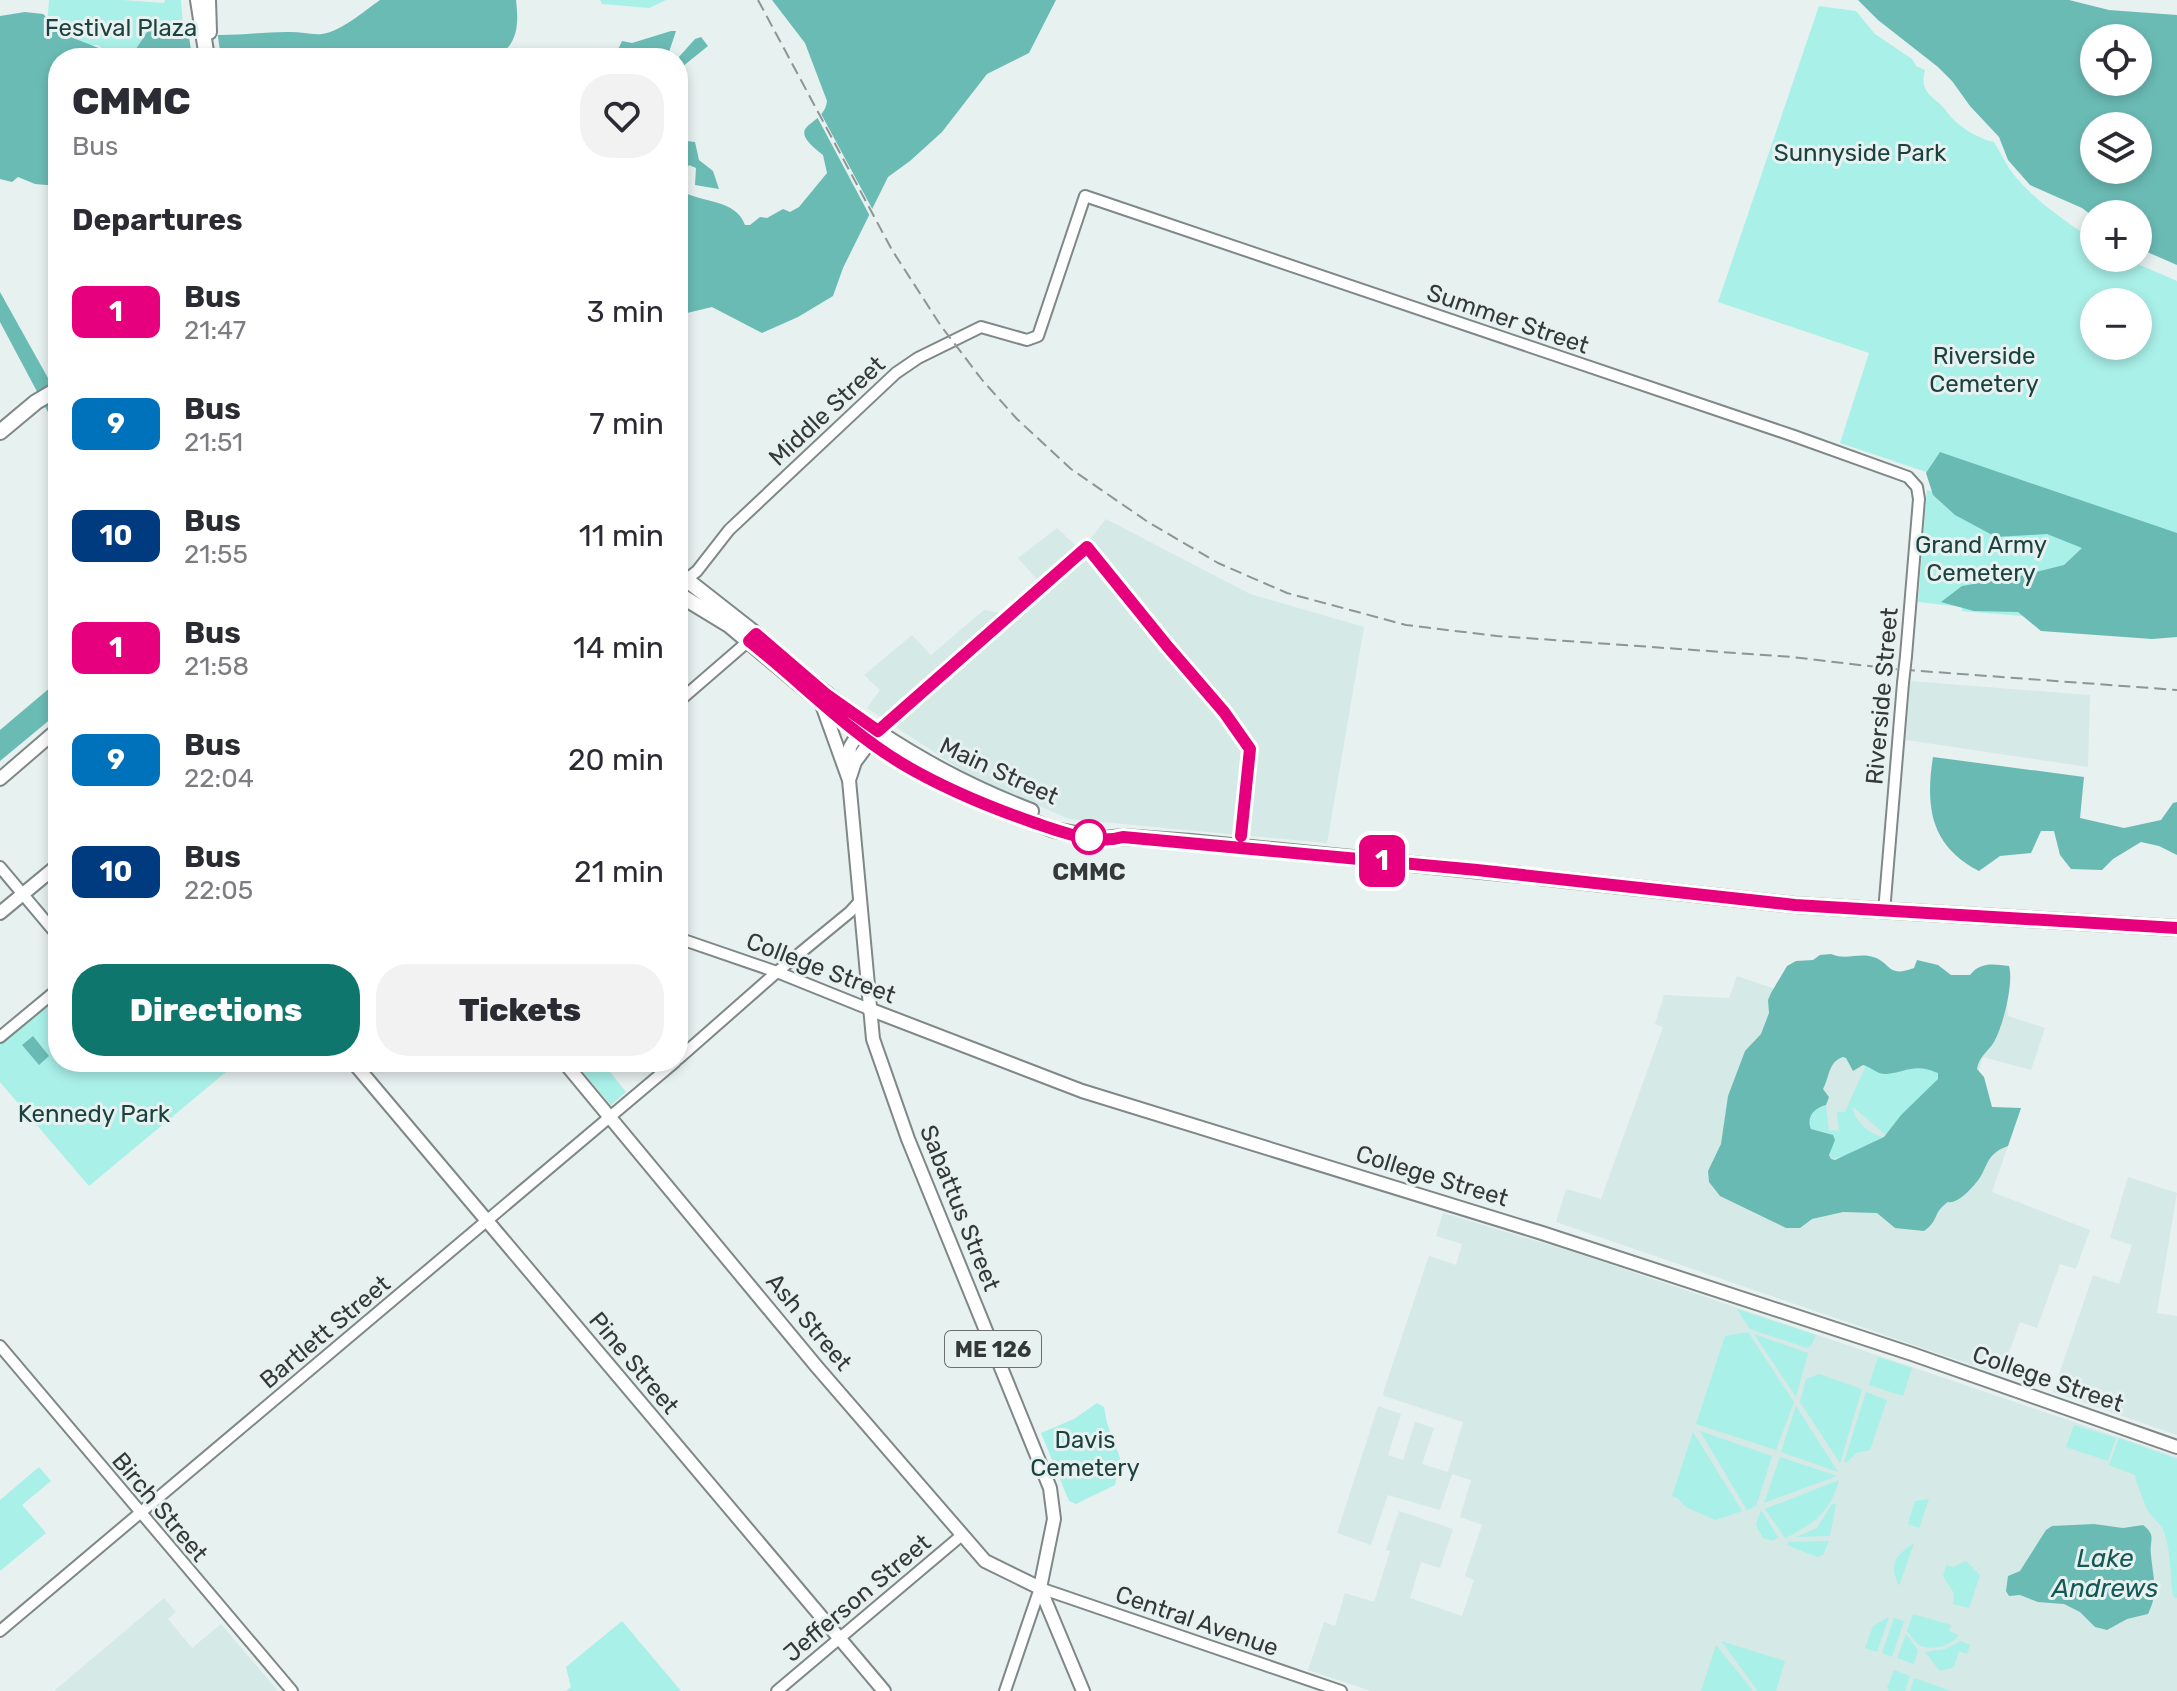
<!DOCTYPE html>
<html lang="en">
<head>
<meta charset="utf-8">
<style>
	:root { --surface:#fff; --page:#f2f2f3; --text:#2b2b33; --muted:#7c7c81; --accent:#0f766e }
	body { margin:0; font-family:Rubik,sans-serif; background:var(--page); color:var(--text); height:100vh; display:flex; flex-direction:column; font-size:30px; white-space:nowrap }
	* { box-sizing:border-box; margin:0 }
	p { font-size:26px; color:var(--muted) }
	.icon { flex:none; width:44px; height:44px; fill:none; stroke:currentColor; stroke-width:2; stroke-linecap:round; stroke-linejoin:round }
	.map { position:relative; flex:1; overflow:hidden }
	.drawer { position:absolute; left:48px; top:48px; width:640px; height:1024px; display:flex; flex-direction:column; background:var(--surface); border-radius:32px; box-shadow:0 4px 12px #0003 }
	.drawer>* { flex:none }
	.badge { padding:0 16px; border-radius:12px; font-size:28px; line-height:52px }
	.controls { position:absolute; left:2080px; top:24px; display:grid; gap:16px }
	.controls a { display:grid; place-items:center; width:72px; height:72px; border-radius:50%; background:var(--surface); box-shadow:0 4px 12px #0003; font-size:40px }
	.map>.badge { position:absolute; translate:-50% -50%; box-shadow:0 0 0 4px #fff }
	h2 { padding:0 24px; font-size:30px; line-height:72px }
	.round { display:grid; place-items:center; flex:none; width:84px; height:84px; border-radius:32px; background:var(--page) }
	.overview { display:flex; align-items:center; justify-content:space-between; height:136px; padding:0 24px }
	h1 { font-size:38px; font-weight:800; line-height:60px }
	.button { display:flex; gap:16px; margin-top:auto; padding:16px 24px }
	.button a { flex:1; height:92px; border-radius:32px; background:var(--accent); color:#fff; font-size:32px; font-weight:800; line-height:92px; text-align:center }
	.button a+a { background:var(--page); color:var(--text) }
	ul { padding:0; list-style:none }
	li { display:flex; align-items:center; gap:24px; height:112px; padding:0 24px }
	li div { flex:1 }
	li b { display:block; font-size:30px }
	li em { font-style:normal }
	li .badge { min-width:88px; font-weight:700; text-align:center }
	.map>svg:first-child { display:block }
	.built { fill:#d5e9e6 }
	.green { fill:#a9f0e9; fill-rule:evenodd }
	.forest { fill:#6abab4; fill-rule:evenodd }
	.water { fill:#6bbbb5; fill-rule:evenodd }
	.pier { fill:#e7f1f0 }
	.lines { fill:none; stroke-linecap:round; stroke-linejoin:round }
	.tertiary-casing { stroke:#7f8887; stroke-width:14 }
	.secondary-casing { stroke:#7f8887; stroke-width:16 }
	.primary-casing { stroke:#7f8887; stroke-width:16 }
	.trunk-casing { stroke:#7f8887; stroke-width:18 }
	.tertiary { stroke:#fff; stroke-width:10 }
	.secondary { stroke:#fff; stroke-width:12 }
	.primary { stroke:#fff; stroke-width:12 }
	.trunk { stroke:#fff; stroke-width:14 }
	.rail { stroke:#8e9595; stroke-width:2; stroke-dasharray:12 6; stroke-linecap:butt }
	.tertiary-bridge-casing { stroke:#7f8887; stroke-width:14; stroke-linecap:butt }
	.tertiary-bridge { stroke:#fff; stroke-width:10 }
	.line-casing { stroke:#fff; stroke-width:18 }
	.line { stroke:#e6007e; stroke-width:12 }
	.stop-dot { fill:#fff; stroke:#e6007e; stroke-width:4 }
	.labels { text-anchor:middle; stroke-width:6; stroke-linejoin:round; paint-order:stroke }
	.shield { fill:#e7f1f0; stroke:#6a706f; stroke-width:2 }
	.shield-label { font-size:22px; font-weight:bold; fill:#343838 }
	.park-label { font-size:24px; fill:#1c423f; stroke:#e7f1f0 }
	.street-label { font-size:24px; fill:#343838; stroke:#e7f1f0 }
	.stop-label { font-size:24px; font-weight:bold; fill:#343838; stroke:#e7f1f0 }
	.water-label { font-size:26px; font-style:italic; fill:#145955; stroke:#e7f1f0 }
</style>
</head>
<body>
<div class="map">
<svg width="2177" height="1691" viewBox="0 0 2177 1691">
	<rect width="100%" height="100%" fill="#e7f1f0"/>
	<g class="built">
		<path d="M 1106,519 L 1250,594 L 1364,627 L 1327,843 L 1069,819 L 969,775 L 867,708 L 880,690 L 864,675 L 912,635 L 931,655 L 984,610 L 1019,616 L 1047,591 L 1018,558 L 1057,528 L 1075,545 L 1090,539 Z"/>
		<path d="M 1910,681 L 2090,695 L 2088,767 L 1906,740 Z"/>
		<path d="M 1737,976 L 1795,996 L 2007,1001 L 2008,1016 L 2045,1028 L 2031,1070 L 1983,1057 L 1978,1073 L 1974,1107 L 2021,1108 L 1992,1192 L 2090,1230 L 2076,1269 L 2060,1264 L 2037,1328 L 2020,1322 L 2001,1375 L 1556,1222 L 1566,1189 L 1601,1199 L 1663,1027 L 1655,1024 L 1664,995 L 1729,998 Z"/>
		<path d="M 2128,1177 L 2177,1193 L 2157,1313 L 2177,1316 L 2177,1435 L 2053,1392 L 2093,1275 L 2119,1284 L 2132,1245 L 2110,1238 Z"/>
		<path d="M 1443,1213 L 1573,1252 L 2177,1457 L 2177,1691 L 1371,1691 L 1308,1670 L 1324,1622 L 1335,1626 L 1345,1593 L 1374,1602 L 1390,1551 L 1386,1550 L 1399,1511 L 1453,1529 L 1440,1568 L 1421,1562 L 1410,1598 L 1462,1616 L 1474,1580 L 1465,1576 L 1482,1525 L 1460,1517 L 1471,1480 L 1452,1474 L 1440,1510 L 1388,1495 L 1371,1545 L 1337,1533 L 1378,1406 L 1401,1414 L 1388,1455 L 1403,1460 L 1415,1422 L 1434,1428 L 1422,1464 L 1448,1472 L 1463,1422 L 1384,1396 L 1383,1393 L 1429,1256 L 1456,1265 L 1462,1244 L 1436,1236 Z"/>
		<path d="M 164,1598 L 176,1612 L 168,1619 L 192,1648 L 221,1624 L 278,1691 L 54,1691 Z"/>
	</g>
	<g class="green">
		<path d="M 49,0 L 123,0 L 164,3 L 165,0 L 181,0 L 183,28 L 162,32 L 132,58 L 116,58 L 98,45 L 82,45 L 47,26 Z"/>
		<path d="M 600,0 L 666,0 L 649,8 L 602,4 Z"/>
		<path d="M 1819,6 L 1856,11 L 1875,34 L 1912,59 L 1916,66 L 1925,70 C 1918,95 1937,97 1947,112 C 1957,126 1976,138 1994,142 C 2002,155 2009,171 2021,183 C 2042,206 2069,223 2094,241 L 2094,258 L 2124,258 L 2177,281 L 2177,544 L 1929,473 L 1840,443 L 1869,353 L 1718,302 ZM 2094,302 L 2138,302 L 2138,346 L 2094,346 Z"/>
		<path d="M 1927,490 L 2097,538 L 2060,619 L 1962,611 L 1962,607 L 1918,602 Z"/>
		<path d="M 58,996 L 58,1062 L 238,1062 L 89,1186 L 0,1082 L 0,1044 Z"/>
		<path d="M 593,1062 L 602,1062 L 626,1092 L 611,1105 L 582,1071 Z"/>
		<path d="M 1866,1065 C 1872,1068 1877,1073 1884,1074 C 1908,1074 1910,1061 1938,1073 L 1938,1080 L 1901,1115 L 1886,1135 L 1853,1107 C 1854,1121 1871,1136 1884,1137 L 1846,1156 L 1831,1159 L 1827,1133 L 1810,1129 C 1807,1117 1814,1108 1826,1105 L 1829,1130 L 1839,1131 L 1837,1112 L 1845,1112 Z"/>
		<path d="M 1737,1309 L 1816,1335 L 1811,1346 L 1807,1348 L 1750,1329 Z"/>
		<path d="M 1748,1332 L 1794,1402 L 1776,1450 L 1696,1424 L 1725,1336 Z"/>
		<path d="M 1754,1334 L 1808,1353 L 1796,1397 Z"/>
		<path d="M 1878,1357 L 1912,1368 L 1903,1396 L 1869,1385 Z"/>
		<path d="M 1819,1374 L 1862,1389 L 1840,1463 L 1800,1402 L 1806,1379 Z"/>
		<path d="M 1866,1392 L 1887,1400 L 1870,1450 L 1856,1453 L 1846,1463 L 1844,1462 Z"/>
		<path d="M 1097,1403 L 1104,1407 L 1107,1423 L 1120,1458 L 1115,1485 L 1076,1504 L 1069,1501 L 1041,1433 L 1074,1419 Z"/>
		<path d="M 1796,1406 L 1838,1472 L 1781,1452 Z"/>
		<path d="M 2074,1425 L 2116,1438 L 2108,1461 L 2066,1447 Z"/>
		<path d="M 1700,1431 L 1772,1456 L 1756,1506 L 1747,1510 Z"/>
		<path d="M 1693,1432 L 1742,1511 L 1715,1520 L 1686,1507 L 1677,1498 L 1672,1496 Z"/>
		<path d="M 2119,1438 L 2177,1459 L 2177,1598 L 2173,1596 C 2170,1576 2171,1551 2164,1532 C 2160,1522 2153,1519 2148,1511 C 2146,1507 2135,1479 2135,1475 L 2109,1465 Z"/>
		<path d="M 1780,1457 L 1837,1476 L 1764,1503 Z"/>
		<path d="M 39,1467 L 51,1481 L 22,1505 L 46,1533 L 0,1571 L 0,1500 Z"/>
		<path d="M 1839,1480 C 1831,1512 1812,1525 1785,1538 L 1765,1509 Z"/>
		<path d="M 1929,1499 L 1919,1528 L 1908,1524 L 1915,1501 Z"/>
		<path d="M 1832,1504 L 1836,1504 L 1830,1536 L 1796,1537 L 1817,1528 Z"/>
		<path d="M 1761,1510 L 1778,1537 L 1773,1541 L 1763,1538 L 1756,1525 Z"/>
		<path d="M 1829,1541 L 1823,1555 L 1817,1557 L 1787,1545 L 1788,1542 Z"/>
		<path d="M 1914,1543 L 1899,1586 C 1889,1563 1894,1557 1914,1543 Z"/>
		<path d="M 1966,1561 L 1980,1575 L 1969,1608 L 1953,1604 L 1954,1593 L 1943,1576 L 1946,1565 L 1953,1567 Z"/>
		<path d="M 1913,1614 L 1951,1625 L 1949,1631 L 1959,1635 C 1952,1645 1933,1651 1921,1646 C 1915,1643 1911,1636 1907,1631 Z"/>
		<path d="M 1889,1617 L 1877,1652 L 1865,1648 L 1873,1626 Z"/>
		<path d="M 1894,1618 L 1904,1621 L 1892,1657 L 1882,1653 Z"/>
		<path d="M 622,1621 L 681,1691 L 566,1691 L 571,1687 L 566,1667 Z"/>
		<path d="M 1906,1634 L 1918,1650 L 1914,1664 L 1897,1658 Z"/>
		<path d="M 1721,1641 L 1785,1661 L 1776,1691 L 1758,1691 Z"/>
		<path d="M 1961,1641 L 1970,1645 L 1967,1654 L 1959,1651 L 1954,1667 L 1940,1671 L 1925,1652 L 1945,1649 Z"/>
		<path d="M 1716,1645 L 1753,1691 L 1701,1691 Z"/>
		<path d="M 1894,1670 L 1910,1676 L 1905,1691 L 1889,1691 L 1887,1688 Z"/>
		<path d="M 1914,1678 L 1951,1691 L 1910,1691 Z"/>
	</g>
	<g class="forest">
		<path d="M 1940,452 L 2177,533 L 2177,637 L 2152,639 L 2041,631 L 2018,612 L 1974,611 L 1941,602 L 1962,586 L 2020,576 L 2064,565 L 2082,548 L 2047,534 L 1996,537 L 1955,515 L 1933,495 L 1926,473 Z"/>
		<path d="M 1933,757 L 2084,777 L 2080,818 L 2124,828 L 2161,820 L 2173,803 L 2177,802 L 2177,855 L 2159,846 L 2141,842 L 2113,859 L 2102,870 L 2071,869 L 2060,855 L 2054,831 L 2041,831 L 2031,853 L 2000,856 L 1979,871 C 1931,846 1925,808 1933,757 Z"/>
		<path d="M 1831,954 C 1845,960 1855,954 1869,956 C 1892,960 1885,979 1914,968 L 1917,960 L 1938,965 L 1951,975 L 1970,975 C 1980,962 1993,964 2009,966 C 2014,983 2003,1026 1994,1042 C 1988,1052 1979,1056 1977,1069 L 1984,1077 L 1992,1107 L 2021,1108 L 2008,1146 C 1983,1155 1989,1169 1975,1184 C 1970,1190 1962,1198 1955,1201 C 1944,1205 1952,1198 1943,1206 C 1934,1214 1938,1221 1924,1231 L 1895,1228 L 1877,1213 L 1843,1212 L 1812,1219 L 1800,1228 L 1786,1228 L 1720,1196 L 1709,1182 L 1708,1171 L 1721,1144 L 1728,1096 L 1745,1051 L 1761,1034 L 1769,1013 L 1768,1000 L 1771,993 L 1787,966 L 1796,961 L 1813,960 L 1820,955 ZM 1843,1057 L 1846,1058 L 1853,1071 L 1863,1065 C 1872,1067 1877,1075 1887,1074 C 1909,1071 1914,1063 1938,1073 L 1938,1079 L 1901,1115 L 1884,1137 L 1835,1160 L 1831,1159 L 1829,1155 L 1835,1140 L 1833,1135 L 1811,1129 C 1806,1117 1814,1108 1826,1105 L 1829,1097 L 1823,1089 C 1830,1076 1828,1062 1843,1057 Z"/>
	</g>
	<g class="water">
		<path d="M 380,0 L 516,0 C 519,25 518,46 494,58 L 58,58 L 58,186 L 35,184 L 18,177 L 12,182 L 0,179 L 0,16 L 25,12 L 43,14 L 68,36 L 114,54 L 136,49 L 149,29 L 163,23 C 202,44 249,31 291,32 C 301,32 312,35 322,34 C 342,31 364,11 380,0 Z"/>
		<path d="M 772,0 L 1056,0 L 1029,53 L 987,74 L 942,132 L 910,161 L 888,177 L 843,268 L 833,296 L 798,317 L 762,333 L 712,307 L 687,313 L 678,322 L 678,140 L 695,142 L 699,160 L 713,171 L 719,189 L 695,185 L 696,168 L 689,165 L 682,177 L 681,191 C 702,203 736,199 745,225 L 750,225 L 760,217 L 767,218 L 783,209 L 790,212 L 799,207 L 827,173 L 823,155 C 780,122 824,129 827,101 L 805,43 Z"/>
		<path d="M 1858,0 L 2069,0 L 2109,10 L 2177,15 L 2177,265 L 2138,248 L 2138,214 L 2094,214 L 2094,217 L 2082,208 L 2030,185 L 2008,160 L 1999,137 L 1970,106 L 1952,81 L 1938,67 L 1878,20 ZM 2094,38 L 2138,38 L 2138,82 L 2094,82 ZM 2094,126 L 2138,126 L 2138,170 L 2094,170 Z"/>
		<path d="M 671,31 L 676,31 L 667,58 L 590,58 L 610,52 L 615,56 L 622,41 L 632,43 Z"/>
		<path d="M 701,37 L 708,46 L 682,67 L 678,73 L 678,58 L 695,39 Z"/>
		<path d="M 0,292 L 58,396 L 58,431 L 0,322 Z"/>
		<path d="M 58,681 L 58,713 L 0,761 L 0,730 Z"/>
		<path d="M 33,1036 L 49,1056 L 39,1065 L 22,1045 Z"/>
		<path d="M 2094,1524 L 2123,1528 L 2143,1525 C 2157,1536 2149,1540 2151,1555 C 2153,1578 2159,1592 2148,1614 L 2127,1619 L 2107,1630 L 2095,1627 L 2080,1612 L 2064,1604 L 2038,1602 L 2020,1595 L 2009,1596 L 2006,1591 L 2008,1576 L 2020,1571 L 2046,1530 L 2052,1526 Z"/>
	</g>
	<g class="pier">
		<path d="M 188,29 L 217,30 L 221,58 L 192,58 Z"/>
		<path d="M 819,110 L 875,214 L 871,218 L 815,113 Z"/>
	</g>
	<g class="lines">
		<g class="tertiary-casing">
			<g id="tertiary">
				<path d="M 678,586 L 697,571 L 729,530 L 896,373 L 918,358 L 981,327 L 1027,340 L 1038,336 L 1085,196 L 1794,436 L 1908,477 L 1917,487 L 1919,499 L 1906,656"/>
				<path d="M 678,702 L 752,638"/>
				<path d="M 0,867 L 58,936"/>
				<path d="M 1884,912 L 1903,683"/>
				<path d="M 678,938 L 777,972 L 869,1009"/>
				<path d="M 0,1037 L 58,989"/>
				<path d="M 678,1059 L 777,972 L 850,912 L 860,901"/>
				<path d="M 0,1346 L 292,1691"/>
				<path d="M 0,1631 L 675,1062"/>
				<path d="M 777,1691 L 962,1535"/>
				<path d="M 1005,1691 L 1040,1588 L 1341,1691"/>
			</g>
		</g>
		<g class="secondary-casing">
			<g id="secondary">
				<path d="M 0,779 L 58,729"/>
				<path d="M 0,913 L 58,865"/>
				<path d="M 869,1009 L 1082,1091 L 1542,1233 L 1912,1354 L 2177,1447"/>
				<path d="M 353,1062 L 884,1691"/>
				<path d="M 564,1062 L 817,1367 L 985,1561 L 1040,1588"/>
			</g>
		</g>
		<g class="primary-casing">
			<g id="primary">
				<path d="M 821,702 L 849,780"/>
				<path d="M 875,735 L 855,762 L 849,780 L 873,1039 L 908,1139 L 1050,1488 L 1054,1519 L 1040,1588 L 1083,1691"/>
				<path d="M 848,769 L 850,747 L 864,724"/>
			</g>
		</g>
		<g class="trunk-casing">
			<g id="trunk">
				<path d="M 198,0 L 207,58"/>
				<path d="M 208,0 L 209,32"/>
				<path d="M 0,432 L 36,402 L 58,389"/>
				<path d="M 678,573 L 757,635"/>
				<path d="M 678,594 L 729,625 L 851,727 L 900,762 L 955,791 L 1054,830 L 1105,839 L 1123,837 L 1191,842 L 1522,875"/>
				<path d="M 815,685 C 880,739 953,781 1031,811"/>
				<path d="M 1539,877 L 1795,905 L 2177,928"/>
			</g>
		</g>
		<use href="#tertiary" class="tertiary"/>
		<use href="#secondary" class="secondary"/>
		<use href="#primary" class="primary"/>
		<use href="#trunk" class="trunk"/>
		<path class="rail" d="M 758,0 L 892,250 L 941,326 L 983,381 L 1017,419 L 1071,469 L 1148,522 L 1218,563 L 1287,593 L 1406,625 L 1497,636 L 1792,657 L 1894,669 L 2177,690"/>
		<g class="tertiary-bridge-casing">
			<path id="tertiary-bridge" d="M 1903,683 L 1906,656"/>
		</g>
		<use href="#tertiary-bridge" class="tertiary-bridge"/>
	</g>
	<g class="lines">
		<g class="line-casing">
			<path id="line" d="M 1241,836 L 1250,749 L 1224,712 L 1168,647 L 1087,547 L 878,731 L 827,695 L 756,634 L 749,641 C 800,681 845,729 901,763 C 943,788 989,807 1035,823 C 1062,832 1095,845 1123,837 L 1477,870 L 1795,905 L 2177,928"/>
		</g>
		<use href="#line" class="line"/>
	</g>
	<circle class="stop-dot" cx="1089" cy="837" r="16"/>
	<g class="labels">
		<rect class="shield" x="945" y="1331" width="96" height="36" rx="6"/>
		<g class="shield-label">
			<text x="993" y="1357">ME 126</text>
		</g>
		<g class="park-label">
			<text x="121" y="36">Festival Plaza</text>
			<text x="1860" y="161">Sunnyside Park</text>
			<text x="1984" y="364">Riverside<tspan x="1984" dy="28">Cemetery</tspan></text>
			<text x="1981" y="553">Grand Army<tspan x="1981" dy="28">Cemetery</tspan></text>
			<text x="94" y="1122">Kennedy Park</text>
			<text x="1085" y="1448">Davis<tspan x="1085" dy="28">Cemetery</tspan></text>
		</g>
		<g class="street-label">
			<text transform="translate(1508 319) rotate(19)" y="8">Summer Street</text>
			<text transform="translate(827 411) rotate(-43)" y="8">Middle Street</text>
			<text transform="translate(1882 696) rotate(-85)" y="8">Riverside Street</text>
			<text transform="translate(999 771) rotate(25)" y="8">Main Street</text>
			<text transform="translate(821 968) rotate(21)" y="8">College Street</text>
			<text transform="translate(1432 1176) rotate(17)" y="8">College Street</text>
			<text transform="translate(960 1208) rotate(68)" y="8">Sabattus Street</text>
			<text transform="translate(809 1322) rotate(50)" y="8">Ash Street</text>
			<text transform="translate(325 1332) rotate(-40)" y="8">Bartlett Street</text>
			<text transform="translate(634 1363) rotate(50)" y="8">Pine Street</text>
			<text transform="translate(2048 1379) rotate(19)" y="8">College Street</text>
			<text transform="translate(160 1507) rotate(50)" y="8">Birch Street</text>
			<text transform="translate(857 1598) rotate(-40)" y="8">Jefferson Street</text>
			<text transform="translate(1197 1621) rotate(19)" y="8">Central Avenue</text>
		</g>
		<g class="stop-label">
			<text x="1089" y="880">CMMC</text>
		</g>
		<g class="water-label">
			<text x="2105" y="1567">Lake<tspan x="2105" dy="30">Andrews</tspan></text>
		</g>
	</g>
</svg>
<div class="controls">
<a><svg class="icon" aria-label="locate" viewBox="0 0 24 24"><circle cx="12" cy="12" r="6"/><path d="M12 2v4M12 18v4M2 12h4M18 12h4"/></svg></a>
<a><svg class="icon" aria-label="layers" viewBox="0 0 24 24"><path d="M12 4l9 5-9 5-9-5zM3 14l9 5 9-5"/></svg></a>
<a>+</a>
<a>−</a>
</div>
<b class="badge" style="left:1382px;top:861px;background:#e6007e;color:#fff">1</b>
<section class="drawer">
<div class="overview"><div><h1>CMMC</h1><p>Bus</p></div><a class="round"><svg class="icon" aria-label="heart" viewBox="0 0 24 24"><path d="M12 20l-8-8c-3-5 5-10 8-4 3-6 11-1 8 4z"/></svg></a></div>
<h2>Departures</h2>
<ul>
<li><span class="badge" style="background:#e6007e;color:#fff">1</span><div><b>Bus</b><p>21:47</p></div><em>3 min</em></li>
<li><span class="badge" style="background:#0072bc;color:#fff">9</span><div><b>Bus</b><p>21:51</p></div><em>7 min</em></li>
<li><span class="badge" style="background:#003b80;color:#fff">10</span><div><b>Bus</b><p>21:55</p></div><em>11 min</em></li>
<li><span class="badge" style="background:#e6007e;color:#fff">1</span><div><b>Bus</b><p>21:58</p></div><em>14 min</em></li>
<li><span class="badge" style="background:#0072bc;color:#fff">9</span><div><b>Bus</b><p>22:04</p></div><em>20 min</em></li>
<li><span class="badge" style="background:#003b80;color:#fff">10</span><div><b>Bus</b><p>22:05</p></div><em>21 min</em></li>
</ul>
<div class="button"><a>Directions</a><a>Tickets</a></div>
</section>
</div>
</body>
</html>
